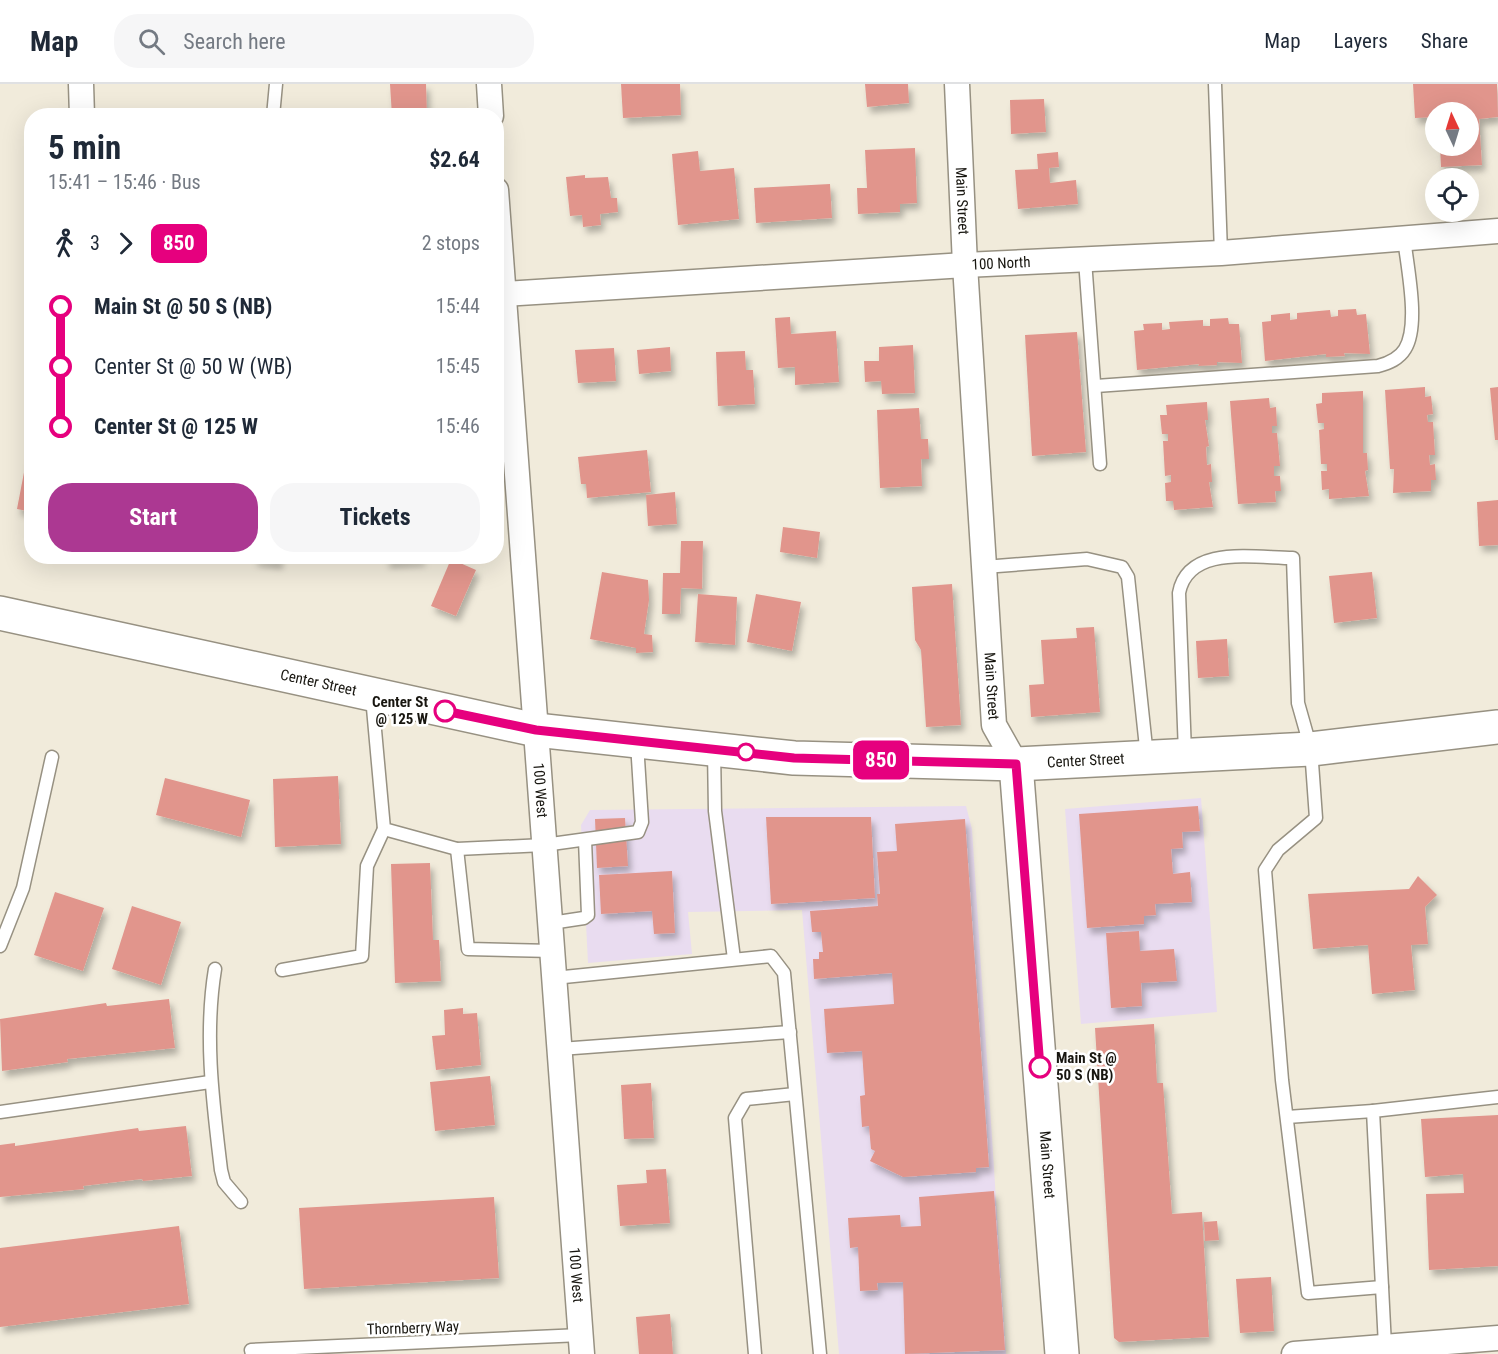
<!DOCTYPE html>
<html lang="en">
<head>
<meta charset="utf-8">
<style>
	:root { --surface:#fff; --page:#f6f6f7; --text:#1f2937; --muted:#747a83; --line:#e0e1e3; --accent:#ac3892 }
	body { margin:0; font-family:"Roboto Condensed",sans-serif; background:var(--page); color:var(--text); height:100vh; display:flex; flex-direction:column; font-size:22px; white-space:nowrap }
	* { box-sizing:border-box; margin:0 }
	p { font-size:20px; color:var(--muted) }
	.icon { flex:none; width:33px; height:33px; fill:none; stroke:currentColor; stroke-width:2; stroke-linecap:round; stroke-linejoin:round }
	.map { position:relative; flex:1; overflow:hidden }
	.panel { position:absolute; left:24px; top:24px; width:480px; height:456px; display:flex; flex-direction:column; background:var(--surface); border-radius:24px; box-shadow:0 6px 24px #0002 }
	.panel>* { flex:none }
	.badge { padding:0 12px; border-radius:9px; font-size:21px; line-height:39px }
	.needle { width:39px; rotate:356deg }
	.buttons { position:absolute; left:1425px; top:18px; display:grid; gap:12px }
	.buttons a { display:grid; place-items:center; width:54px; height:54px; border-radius:50%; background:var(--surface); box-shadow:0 6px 24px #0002; font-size:30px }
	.map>.badge { position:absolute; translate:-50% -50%; box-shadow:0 0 0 3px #fff }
	.legs { display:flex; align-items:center; gap:9px; height:66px; padding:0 24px; font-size:20px }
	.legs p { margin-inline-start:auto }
	.headline { display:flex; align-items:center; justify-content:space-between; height:102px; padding:0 24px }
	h1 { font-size:33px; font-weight:700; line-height:45px }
	.primary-button { display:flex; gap:12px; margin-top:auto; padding:12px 24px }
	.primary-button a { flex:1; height:69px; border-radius:24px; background:var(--accent); color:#fff; font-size:24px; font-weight:700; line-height:69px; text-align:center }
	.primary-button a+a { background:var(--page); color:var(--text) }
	ul { padding:0 24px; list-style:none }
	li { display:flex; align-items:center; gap:21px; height:60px; font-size:22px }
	li i { display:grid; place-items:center; width:9px; height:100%; margin:0 8px; background:currentColor }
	li i::after { content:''; width:15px; height:15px; margin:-8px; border:4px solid; border-radius:50%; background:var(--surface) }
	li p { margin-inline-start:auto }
	li:first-child i { background:linear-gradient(#0000 50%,currentColor 0) }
	li:last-child i { background:linear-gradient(currentColor 50%,#0000 0) }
	header { display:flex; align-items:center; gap:36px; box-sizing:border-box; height:84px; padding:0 30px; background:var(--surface); border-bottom:2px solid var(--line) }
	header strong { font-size:28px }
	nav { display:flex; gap:33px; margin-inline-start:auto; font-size:21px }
	.search { width:420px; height:54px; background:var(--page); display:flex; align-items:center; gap:15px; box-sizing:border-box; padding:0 21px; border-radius:24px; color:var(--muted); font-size:22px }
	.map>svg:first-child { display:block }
	.commercial { fill:#e9dcf0 }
	.building { fill:#e1958c; filter:url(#shadow) }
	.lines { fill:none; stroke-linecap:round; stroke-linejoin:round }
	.lane-casing { stroke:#979182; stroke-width:15 }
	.street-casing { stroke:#979182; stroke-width:27 }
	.secondary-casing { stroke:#979182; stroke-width:36 }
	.lane { stroke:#fff; stroke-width:12 }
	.street { stroke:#fff; stroke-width:24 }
	.secondary { stroke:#fff; stroke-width:33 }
	.line-1-casing { stroke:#fff; stroke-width:14 }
	.line-1 { stroke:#e6007e; stroke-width:9 }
	.stop-1-dot { fill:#fff; stroke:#e6007e; stroke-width:3 }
	.labels { text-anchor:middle; stroke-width:5; stroke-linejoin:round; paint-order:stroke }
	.street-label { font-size:15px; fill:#181610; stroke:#fff }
	.stop-label { font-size:15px; font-weight:bold; fill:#181610; stroke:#fff; text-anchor:end }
</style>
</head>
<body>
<header>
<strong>Map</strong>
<div class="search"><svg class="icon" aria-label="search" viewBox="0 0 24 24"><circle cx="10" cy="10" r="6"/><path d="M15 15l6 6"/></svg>Search here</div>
<nav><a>Map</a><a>Layers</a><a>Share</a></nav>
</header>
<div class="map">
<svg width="1498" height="1270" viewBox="0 0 1498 1270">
	<defs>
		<filter id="shadow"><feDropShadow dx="3.5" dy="6" stdDeviation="3" flood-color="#0004"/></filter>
	</defs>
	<rect width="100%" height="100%" fill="#f1ebdb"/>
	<g class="commercial">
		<path d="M 1201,714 L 1217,928 L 1081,940 L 1065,725 Z"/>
		<path d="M 966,722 L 972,745 L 1006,1270 L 839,1270 L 802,826 L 688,828 L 692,870 L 588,879 L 581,741 L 590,726 Z"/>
	</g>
	<g class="building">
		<path d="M 390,0 L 426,0 L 427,32 L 392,32 Z"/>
		<path d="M 621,0 L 680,0 L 681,31 L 623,34 Z"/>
		<path d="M 865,0 L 908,0 L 909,19 L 867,23 Z"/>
		<path d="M 1413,0 L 1497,0 L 1498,33 L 1479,35 L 1482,81 L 1441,83 L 1440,62 L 1468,62 L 1468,28 L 1436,28 L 1436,33 L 1415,34 Z"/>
		<path d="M 1044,15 L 1046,48 L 1011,50 L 1010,16 Z"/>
		<path d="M 915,64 L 917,119 L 900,120 L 900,128 L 858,130 L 857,104 L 867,104 L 865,66 Z"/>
		<path d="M 698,67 L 700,87 L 734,84 L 739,135 L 678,141 L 672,70 Z"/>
		<path d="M 1058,68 L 1059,83 L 1049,84 L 1050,99 L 1076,96 L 1078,120 L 1018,125 L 1015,86 L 1038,85 L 1037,70 Z"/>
		<path d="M 585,91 L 585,94 L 608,93 L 611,114 L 617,114 L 618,128 L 600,130 L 601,141 L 583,143 L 582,131 L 570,132 L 566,93 Z"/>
		<path d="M 830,100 L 832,134 L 756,139 L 754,104 Z"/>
		<path d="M 1356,225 L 1357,231 L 1366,230 L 1370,270 L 1344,269 L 1345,272 L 1326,273 L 1326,270 L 1265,277 L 1262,238 L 1271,237 L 1271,231 L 1290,229 L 1290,236 L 1297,235 L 1297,229 L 1330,226 L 1331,233 L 1338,232 L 1338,226 Z"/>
		<path d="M 790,233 L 791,250 L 836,247 L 839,298 L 795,301 L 795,283 L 778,284 L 775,234 Z"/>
		<path d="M 1228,234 L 1229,240 L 1239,240 L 1242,279 L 1217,278 L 1217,281 L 1198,282 L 1199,280 L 1137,286 L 1134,247 L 1144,246 L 1143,240 L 1162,239 L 1162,246 L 1170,245 L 1169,238 L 1203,236 L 1203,242 L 1210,242 L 1210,235 Z"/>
		<path d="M 1077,248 L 1086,368 L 1032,372 L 1025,251 Z"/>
		<path d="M 913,261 L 915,309 L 882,310 L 881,297 L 865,298 L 864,277 L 879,277 L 879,263 Z"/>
		<path d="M 670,263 L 671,287 L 639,290 L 637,266 Z"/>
		<path d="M 614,264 L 616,297 L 578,299 L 575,266 Z"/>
		<path d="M 745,267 L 746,286 L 753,286 L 755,320 L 718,322 L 716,268 Z"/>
		<path d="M 1425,303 L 1425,313 L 1431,312 L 1433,330 L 1427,331 L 1428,338 L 1433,338 L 1435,371 L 1429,371 L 1430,381 L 1435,380 L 1436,396 L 1431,396 L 1431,407 L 1393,409 L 1394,385 L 1390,385 L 1385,306 Z"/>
		<path d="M 1498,303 L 1498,356 L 1495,356 L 1490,304 Z"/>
		<path d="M 1363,307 L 1363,369 L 1367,369 L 1368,386 L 1365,387 L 1369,412 L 1329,415 L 1329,405 L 1322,406 L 1321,387 L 1327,387 L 1327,380 L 1321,380 L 1319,346 L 1324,345 L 1324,339 L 1318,339 L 1316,320 L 1322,319 L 1322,309 Z"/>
		<path d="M 1269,314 L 1270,324 L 1276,323 L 1277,342 L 1272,342 L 1272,349 L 1277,349 L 1280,382 L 1274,382 L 1274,392 L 1280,392 L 1281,407 L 1275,407 L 1276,418 L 1238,420 L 1230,317 Z"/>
		<path d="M 1207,318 L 1208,336 L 1205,336 L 1209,362 L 1206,363 L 1207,381 L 1211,380 L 1212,398 L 1209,398 L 1213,423 L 1174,426 L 1173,417 L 1166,417 L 1165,399 L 1171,398 L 1171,391 L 1165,392 L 1163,357 L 1168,357 L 1168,350 L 1162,350 L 1160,331 L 1167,331 L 1166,321 Z"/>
		<path d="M 919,324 L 921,355 L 928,355 L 929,375 L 921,375 L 922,402 L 880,404 L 877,326 Z"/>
		<path d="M 30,357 L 32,357 L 32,428 L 17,425 Z"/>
		<path d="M 647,366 L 651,408 L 587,414 L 586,400 L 581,400 L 578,373 Z"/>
		<path d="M 675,408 L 677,440 L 648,442 L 646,411 Z"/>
		<path d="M 1498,416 L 1498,461 L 1479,462 L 1477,418 Z"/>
		<path d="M 783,443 L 820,448 L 817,474 L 780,468 Z"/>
		<path d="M 681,457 L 703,457 L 702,505 L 681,504 L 680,530 L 662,530 L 663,489 L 680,489 Z"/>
		<path d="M 254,472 L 280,472 L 279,479 L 254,476 Z"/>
		<path d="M 386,472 L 421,472 L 422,476 L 386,478 Z"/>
		<path d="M 451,475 L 476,486 L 456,532 L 431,522 Z"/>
		<path d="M 602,488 L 648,496 L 649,516 L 644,550 L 652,551 L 653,568 L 636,569 L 636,564 L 590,555 Z"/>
		<path d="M 1372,488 L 1377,534 L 1334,539 L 1329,492 Z"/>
		<path d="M 952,500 L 961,641 L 926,643 L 921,566 L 915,556 L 912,503 Z"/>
		<path d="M 698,510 L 737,513 L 735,561 L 695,558 Z"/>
		<path d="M 756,510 L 801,518 L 792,567 L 747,558 Z"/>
		<path d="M 1094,543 L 1100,628 L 1031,633 L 1029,601 L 1044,600 L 1041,556 L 1077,554 L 1076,544 Z"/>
		<path d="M 1227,555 L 1229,592 L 1198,594 L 1196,557 Z"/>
		<path d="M 338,692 L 341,760 L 275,763 L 273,695 Z"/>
		<path d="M 165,694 L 250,716 L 241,753 L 156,731 Z"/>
		<path d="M 1198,722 L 1200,747 L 1182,748 L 1183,764 L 1171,765 L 1173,790 L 1190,788 L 1192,818 L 1155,820 L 1156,831 L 1144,832 L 1144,840 L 1087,844 L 1079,730 Z"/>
		<path d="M 766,733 L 871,733 L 875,814 L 771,820 Z"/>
		<path d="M 625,734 L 628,782 L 597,784 L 595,735 Z"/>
		<path d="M 965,735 L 989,1083 L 976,1084 L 976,1088 L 903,1093 L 870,1077 L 875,1067 L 871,1065 L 869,1042 L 862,1043 L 860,1012 L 865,1011 L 862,967 L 827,969 L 824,925 L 894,920 L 892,889 L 814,895 L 813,875 L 819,875 L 819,868 L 823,868 L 821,848 L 812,848 L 810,827 L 878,822 L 877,810 L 880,810 L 877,768 L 897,767 L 895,740 Z"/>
		<path d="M 430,779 L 433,856 L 439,856 L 441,897 L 395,899 L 391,780 Z"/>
		<path d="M 672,787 L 675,849 L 654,850 L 652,827 L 601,830 L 599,791 Z"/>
		<path d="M 1418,792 L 1437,811 L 1425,823 L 1428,860 L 1411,861 L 1415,906 L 1372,910 L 1368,861 L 1313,865 L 1308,810 L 1409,805 Z"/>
		<path d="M 55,808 L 104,824 L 83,887 L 34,871 Z"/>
		<path d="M 132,822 L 181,838 L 161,901 L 112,885 Z"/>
		<path d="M 1139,847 L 1140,867 L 1174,865 L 1177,897 L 1141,899 L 1142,922 L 1111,924 L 1106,849 Z"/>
		<path d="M 169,915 L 175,964 L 67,975 L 68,978 L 2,987 L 0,935 L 106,919 L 107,922 Z"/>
		<path d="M 463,924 L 463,930 L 477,929 L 481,981 L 436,986 L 432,952 L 445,951 L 444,926 Z"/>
		<path d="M 1154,940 L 1157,999 L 1163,999 L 1172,1130 L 1202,1128 L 1209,1253 L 1119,1258 L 1114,1254 L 1095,944 Z"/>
		<path d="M 490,992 L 495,1041 L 435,1047 L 430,998 Z"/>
		<path d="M 651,999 L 654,1054 L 624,1055 L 621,1001 Z"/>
		<path d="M 1498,1031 L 1498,1182 L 1429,1186 L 1426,1110 L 1464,1109 L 1463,1090 L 1425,1093 L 1421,1035 Z"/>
		<path d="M 186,1042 L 192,1092 L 143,1097 L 142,1095 L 83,1102 L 84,1105 L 0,1113 L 0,1061 L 15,1059 L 15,1062 L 138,1044 L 139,1047 Z"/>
		<path d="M 666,1085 L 670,1139 L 620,1142 L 617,1101 L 647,1099 L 646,1086 Z"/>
		<path d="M 994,1107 L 1005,1266 L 905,1270 L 903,1198 L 877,1199 L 878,1206 L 860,1207 L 858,1163 L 850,1164 L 848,1134 L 900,1131 L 901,1143 L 921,1142 L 919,1113 Z"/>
		<path d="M 494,1113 L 499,1194 L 304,1205 L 299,1124 Z"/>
		<path d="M 1217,1137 L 1219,1156 L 1205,1157 L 1204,1138 Z"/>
		<path d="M 179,1142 L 189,1220 L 0,1243 L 0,1164 Z"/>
		<path d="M 1271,1193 L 1274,1247 L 1240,1249 L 1236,1195 Z"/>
		<path d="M 670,1230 L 673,1270 L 639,1270 L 636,1233 Z"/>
	</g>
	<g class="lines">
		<g class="lane-casing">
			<g id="lane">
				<path d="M 1215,0 L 1221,169"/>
				<path d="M 273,32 L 276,0"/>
				<path d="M 1085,176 L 1100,380"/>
				<path d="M 1096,302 L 1378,282 C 1389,279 1399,275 1405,265 C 1420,241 1407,182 1404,154"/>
				<path d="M 984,483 L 1087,475 L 1122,483 L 1128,493 L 1147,673"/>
				<path d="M 372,613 L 384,745 L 457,765 L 544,761 L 638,748 L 642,738 L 637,659"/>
				<path d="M 714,666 L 715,727 L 734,875"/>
				<path d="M 1185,669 L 1179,509 C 1188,460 1256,474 1293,474 L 1298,619 L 1311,665 L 1316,734 L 1278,766 L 1265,786 L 1282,996 L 1308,1209 L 1382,1203 L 1385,1262"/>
				<path d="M 457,765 L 468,865 L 553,867"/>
				<path d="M 551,839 L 584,834 L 588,831 L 585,756"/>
				<path d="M 0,862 L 23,804 L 52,673"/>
				<path d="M 215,885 C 204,952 213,1019 221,1086 L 224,1098 L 241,1118"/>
				<path d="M 282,886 L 362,872 L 367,782 L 384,745"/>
				<path d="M 554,894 L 771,872 L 784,889 L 820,1270"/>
				<path d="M 560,965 L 790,948"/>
				<path d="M 0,1028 L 210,998"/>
				<path d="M 1287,1033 L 1373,1027"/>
				<path d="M 1382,1203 L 1373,1027 L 1498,1013"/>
				<path d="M 252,1270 L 251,1266 L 581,1251"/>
				<path d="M 755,1270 L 735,1034 L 746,1015 L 795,1010"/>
			</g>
		</g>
		<g class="street-casing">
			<g id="street">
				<path d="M 81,0 L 82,32"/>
				<path d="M 489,0 L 491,32"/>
				<path id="s1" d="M 957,0 L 965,181 L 994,641 L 1016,680"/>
				<path id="s2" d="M 496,106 L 582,1270"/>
				<path id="s3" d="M 504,210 L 965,181 L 1221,169 L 1498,147"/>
				<path d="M 1294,1270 L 1498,1254"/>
			</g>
		</g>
		<g class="secondary-casing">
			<g id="secondary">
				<path id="s4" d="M 0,529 L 536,646 L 794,674 L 1016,680 L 1311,665 L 1498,643"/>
				<path id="s5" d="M 1016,680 L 1062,1270"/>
			</g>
		</g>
		<use href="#lane" class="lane"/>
		<use href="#street" class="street"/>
		<use href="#secondary" class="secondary"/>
	</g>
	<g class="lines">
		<g class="line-1-casing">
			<path id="line-1" d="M 445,627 L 536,646 L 794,674 L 1016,680 L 1040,983"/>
		</g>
		<use href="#line-1" class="line-1"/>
	</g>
	<g class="stop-1-dot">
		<circle cx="445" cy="627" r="10"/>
		<circle cx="746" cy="668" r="8"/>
		<circle cx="1040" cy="983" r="10"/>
	</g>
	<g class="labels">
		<g class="street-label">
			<text dy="5" stroke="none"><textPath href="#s1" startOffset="117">Main Street</textPath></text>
			<text dy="5" stroke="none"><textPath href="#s3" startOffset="498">100 North</textPath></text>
			<text dy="5" stroke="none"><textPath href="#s4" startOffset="326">Center Street</textPath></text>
			<text dy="5" stroke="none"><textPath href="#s1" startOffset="603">Main Street</textPath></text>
			<text dy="5" stroke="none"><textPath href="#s4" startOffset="1100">Center Street</textPath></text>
			<text dy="5" stroke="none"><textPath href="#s2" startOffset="602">100 West</textPath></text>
			<text dy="5" stroke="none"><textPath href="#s5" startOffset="402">Main Street</textPath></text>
			<text dy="5" stroke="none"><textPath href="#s2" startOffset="1088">100 West</textPath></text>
			<text transform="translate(413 1244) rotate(-2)" y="5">Thornberry Way</text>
		</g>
		<g class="stop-label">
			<text x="428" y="623">Center St<tspan x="428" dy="17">@ 125 W</tspan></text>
			<text x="1056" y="979" text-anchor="start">Main St @<tspan x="1056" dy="17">50 S (NB)</tspan></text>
		</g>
	</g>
</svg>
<div class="buttons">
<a><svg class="needle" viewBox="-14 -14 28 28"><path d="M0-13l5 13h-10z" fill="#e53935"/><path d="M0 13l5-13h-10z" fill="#747a83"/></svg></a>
<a><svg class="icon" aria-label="locate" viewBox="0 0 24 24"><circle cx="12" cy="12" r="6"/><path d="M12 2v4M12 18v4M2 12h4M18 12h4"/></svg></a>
</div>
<b class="badge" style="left:881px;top:676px;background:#e6007e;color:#fff">850</b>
<section class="panel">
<div class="headline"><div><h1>5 min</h1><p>15:41 – 15:46 · Bus</p></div><b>$2.64</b></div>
<div class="legs"><svg class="icon" aria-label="walk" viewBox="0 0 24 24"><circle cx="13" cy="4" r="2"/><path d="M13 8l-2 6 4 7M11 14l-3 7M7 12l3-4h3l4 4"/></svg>3<svg class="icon" aria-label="forward" viewBox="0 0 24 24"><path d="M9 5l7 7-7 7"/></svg><b class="badge" style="background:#e6007e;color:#fff">850</b><p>2 stops</p></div>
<ul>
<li><i style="color:#e6007e"></i><b>Main St @ 50 S (NB)</b><p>15:44</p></li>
<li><i style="color:#e6007e"></i><span>Center St @ 50 W (WB)</span><p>15:45</p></li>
<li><i style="color:#e6007e"></i><b>Center St @ 125 W</b><p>15:46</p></li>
</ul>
<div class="primary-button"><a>Start</a><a>Tickets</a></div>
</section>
</div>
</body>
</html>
